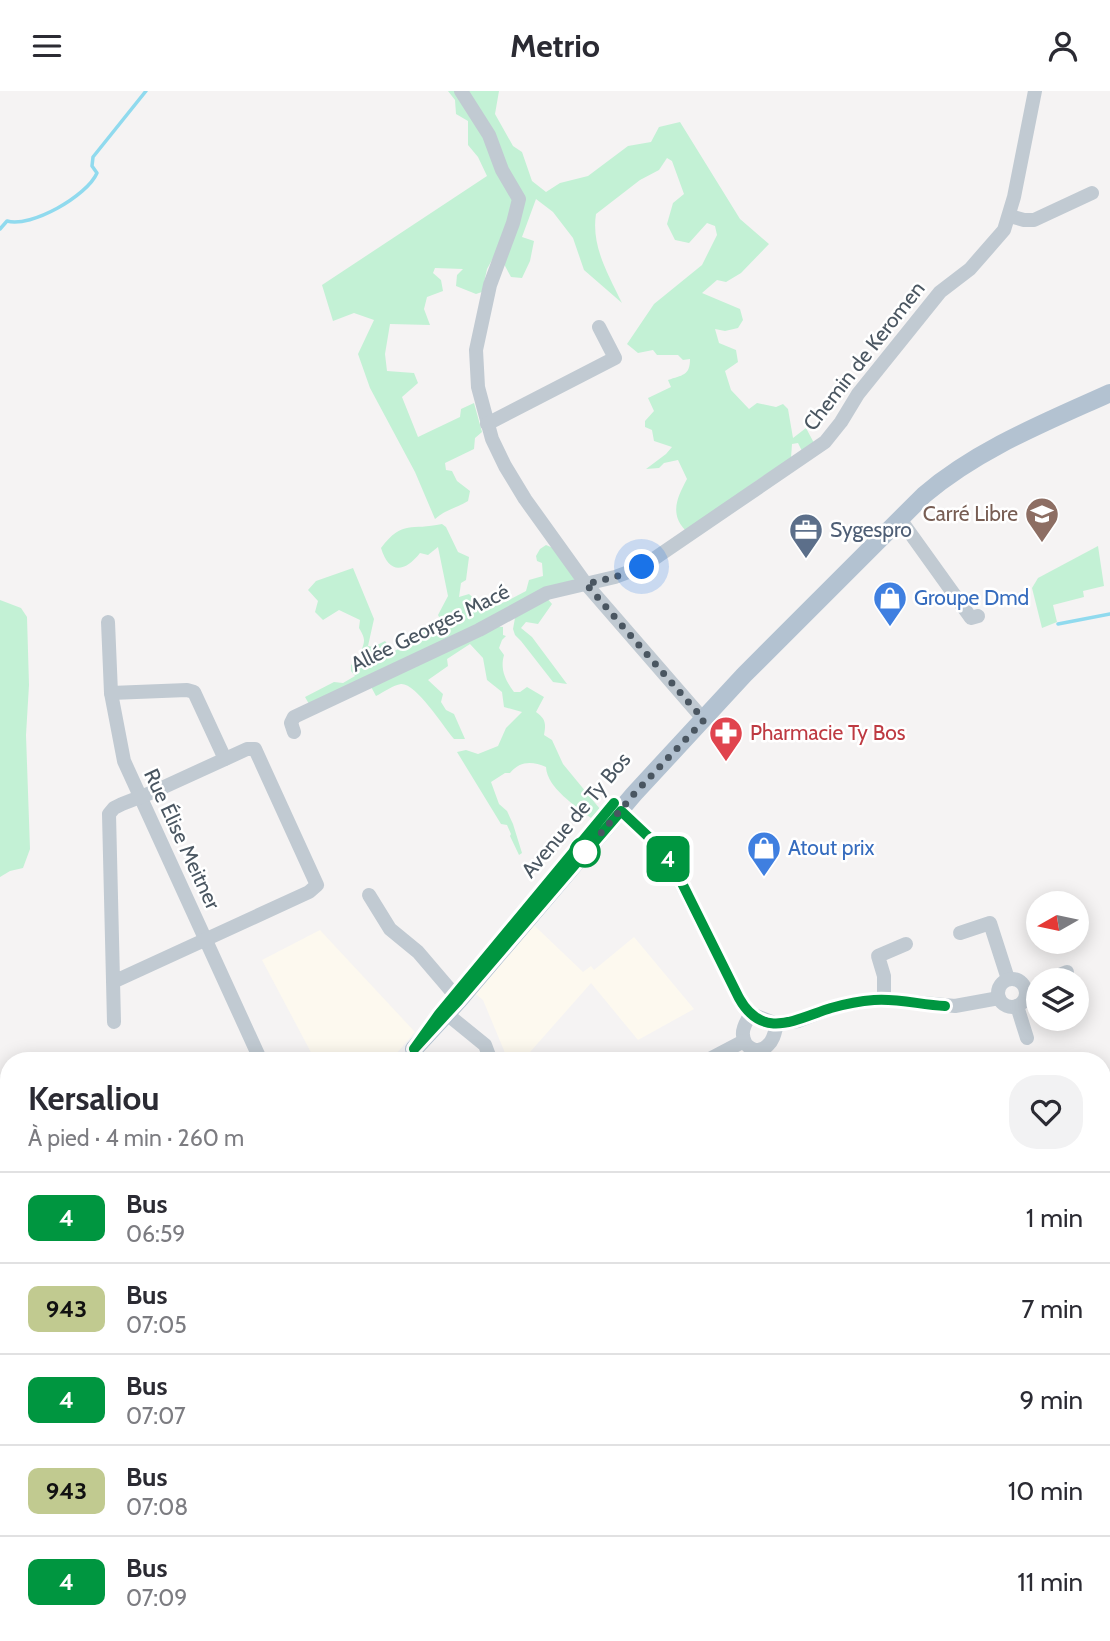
<!DOCTYPE html>
<html lang="fr">
<head>
<meta charset="utf-8">
<style>
	:root { --surface:#fff; --page:#f2f2f3; --text:#2b2b33; --muted:#7c7c81; --line:#e1e1e2 }
	body { margin:0; font-family:Cabin,sans-serif; background:var(--page); color:var(--text); height:100vh; display:flex; flex-direction:column; font-size:26px; white-space:nowrap }
	* { box-sizing:border-box; margin:0 }
	p { font-size:23px; color:var(--muted) }
	.icon { flex:none; width:38px; height:38px; fill:none; stroke:currentColor; stroke-width:2; stroke-linecap:round; stroke-linejoin:round }
	.map { position:relative; flex:1; overflow:hidden }
	.details { position:absolute; left:0px; top:961px; width:1111px; height:590px; display:flex; flex-direction:column; background:var(--surface); border-radius:28px 28px 0 0; box-shadow:0 4px 18px #0003 }
	.details>* { flex:none }
	.badge { padding:0 14px; border-radius:10px; font-size:24px; line-height:46px }
	.needle { width:46px; rotate:261deg }
	.fabs { position:absolute; left:1026px; top:800px; display:grid; gap:14px }
	.fabs a { display:grid; place-items:center; width:63px; height:63px; border-radius:50%; background:var(--surface); box-shadow:0 4px 18px #0003; font-size:35px }
	.you { position:absolute; width:35px; height:35px; margin:-18px; border:5px solid #fff; border-radius:50%; background:#1a73e8; box-shadow:0 0 0 10px #1a73e833 }
	.map>.badge { position:absolute; translate:-50% -50%; box-shadow:0 0 0 4px #fff }
	.round { display:grid; place-items:center; flex:none; width:74px; height:74px; border-radius:28px; background:var(--page) }
	.head { display:flex; align-items:center; justify-content:space-between; height:119px; padding:0 28px }
	h1 { font-size:33px; font-weight:800; line-height:52px }
	ul { padding:0; list-style:none }
	li { display:flex; align-items:center; gap:21px; height:91px; padding:0 28px; border-top:2px solid var(--line) }
	li div { flex:1 }
	li b { display:block; font-size:26px }
	li em { font-style:normal }
	li .badge { min-width:77px; font-weight:700; text-align:center }
	header { display:flex; justify-content:space-between; align-items:center; height:91px; padding:0 28px; background:var(--surface); font-size:32px; font-weight:800 }
	.map>svg:first-child { display:block }
	.commercial { fill:#fdf9ef }
	.green { fill:#c3f1d5 }
	.lines { fill:none; stroke-linecap:round; stroke-linejoin:round }
	.stream { stroke:#90daee; stroke-width:3.5 }
	.highway-casing { stroke:#7690ad; stroke-width:24 }
	.minor { stroke:#c1cad2; stroke-width:14 }
	.major { stroke:#b3c2d1; stroke-width:18 }
	.highway { stroke:#8ba5c1; stroke-width:21 }
	.line-casing { stroke:#fff; stroke-width:16 }
	.line { stroke:#009640; stroke-width:10 }
	.walk { stroke:#4a5661; stroke-width:7; stroke-dasharray:0 12.6 }
	.stop-dot { fill:#fff; stroke:#009640; stroke-width:3.5 }
	.labels { text-anchor:middle; stroke-width:5; stroke-linejoin:round; paint-order:stroke }
	.street-label { font-size:21px; fill:#4a5661; stroke:#fff }
	.education-label { font-size:21px; fill:#785e54; stroke:#fff; text-anchor:end }
	.service-label { font-size:21px; fill:#4e5e75; stroke:#fff; text-anchor:start }
	.shop-label { font-size:21px; fill:#366cbe; stroke:#fff; text-anchor:start }
	.health-label { font-size:21px; fill:#be3a42; stroke:#fff; text-anchor:start }
</style>
</head>
<body>
<header><svg class="icon" aria-label="menu" viewBox="0 0 24 24"><path d="M4 6h16M4 12h16M4 18h16"/></svg>Metrio<svg class="icon" aria-label="person" viewBox="0 0 24 24"><circle cx="12" cy="8" r="4"/><path d="M4 21q1-7 8-7t8 7"/></svg></header>
<div class="map">
<svg width="1110" height="1550" viewBox="0 0 1110 1550">
	<rect width="100%" height="100%" fill="#f5f3f3"/>
	<g class="commercial">
		<path d="M 517,818 L 583,881 L 591,875 L 594,879 L 634,846 L 694,918 L 638,949 L 591,892 L 523,969 L 508,969 L 483,909 L 458,888 Z"/>
		<path d="M 320,839 L 415,941 L 391,969 L 315,969 L 262,869 Z"/>
		<path d="M 9,1250 L 9,1391 L 0,1359 L 0,1255 Z"/>
	</g>
	<g class="green">
		<path d="M 448,0 L 499,0 L 495,23 L 513,55 L 522,61 L 532,90 L 546,101 L 560,92 L 588,85 L 628,55 L 651,51 L 659,36 L 680,31 L 740,128 L 769,153 L 741,182 L 726,191 L 717,189 L 702,202 L 740,218 L 743,229 L 738,237 L 725,240 L 715,238 L 719,252 L 736,259 L 738,271 L 725,280 L 731,299 L 749,318 L 757,312 L 776,316 L 783,313 L 788,318 L 793,347 L 806,337 L 814,352 L 803,362 L 798,352 L 792,353 L 791,367 L 756,390 L 690,438 L 685,439 C 669,422 678,405 687,388 L 678,369 L 664,372 L 659,377 L 646,378 L 666,363 L 672,356 L 654,350 L 652,339 L 645,336 L 645,330 L 654,320 L 648,307 L 671,296 L 668,289 C 682,284 690,285 690,268 L 683,269 L 678,264 L 657,264 L 653,259 L 638,262 L 627,253 L 654,213 L 702,174 L 717,144 L 715,135 L 707,132 L 689,152 L 675,149 L 667,133 L 673,112 L 684,103 L 672,70 L 667,67 L 659,79 L 640,89 L 596,123 C 591,155 608,183 622,212 L 584,179 L 573,147 L 553,121 L 536,108 L 522,146 L 534,150 L 530,170 L 522,187 L 511,186 L 497,160 L 487,178 L 482,201 L 476,203 L 456,195 L 457,184 L 463,178 L 435,177 L 433,182 L 441,189 L 443,200 L 427,206 L 424,218 L 430,234 L 390,233 L 385,263 L 387,280 L 414,282 L 418,292 L 402,306 L 418,346 L 460,326 L 461,318 L 474,312 L 482,341 L 475,347 L 474,358 L 445,372 L 446,379 L 452,380 L 457,390 L 470,400 L 468,410 C 456,417 445,419 435,428 L 415,381 L 370,297 L 358,263 L 374,229 L 354,222 L 333,230 L 322,194 L 487,85 L 478,66 L 468,54 L 468,30 L 456,23 L 455,9 Z"/>
		<path d="M 442,433 L 446,436 L 458,461 L 469,466 L 466,489 L 461,492 L 459,506 L 469,503 L 484,517 L 505,511 L 526,500 L 529,489 L 543,485 L 542,472 L 537,470 L 536,465 L 540,458 L 546,454 L 553,457 L 578,486 L 547,507 L 552,513 L 538,533 L 526,531 L 521,537 L 532,546 L 567,593 L 553,591 L 521,550 L 515,544 L 513,538 L 515,527 L 511,524 L 493,535 L 503,536 L 503,544 L 506,545 L 502,549 L 499,557 L 504,564 C 500,578 505,589 514,601 L 520,601 L 527,596 L 544,606 L 536,621 C 546,628 546,633 544,644 L 552,649 L 563,673 L 600,718 L 591,727 C 576,715 547,697 546,676 C 532,670 520,670 510,682 L 505,682 L 491,691 L 499,713 L 507,720 L 513,733 L 522,762 L 519,764 L 510,745 L 511,743 L 507,734 L 501,733 L 457,661 L 466,659 L 478,663 L 498,655 L 506,637 L 522,621 L 504,616 L 502,601 L 487,589 L 483,567 L 470,553 L 447,568 L 448,575 L 428,589 L 443,603 L 441,611 L 446,619 L 454,623 L 465,648 L 454,648 C 443,635 416,592 401,593 C 393,594 384,601 376,605 L 369,592 L 309,613 L 305,606 L 334,591 L 343,592 L 355,585 L 351,580 L 351,574 L 361,568 C 361,551 369,553 359,537 L 360,529 L 339,519 L 323,529 L 315,521 L 318,510 L 308,499 L 316,490 L 353,477 L 374,528 L 368,555 L 373,556 L 385,550 L 393,561 C 403,556 408,550 417,544 C 422,540 433,539 443,533 L 438,524 L 448,505 L 438,456 L 428,464 L 420,462 C 404,482 389,483 381,457 C 403,428 411,440 442,433 Z"/>
		<path d="M 1098,455 L 1104,495 L 1083,500 L 1084,506 L 1053,514 L 1057,531 L 1042,537 L 1032,497 L 1038,487 Z"/>
		<path d="M 0,509 L 21,517 L 27,526 L 29,594 L 26,644 L 30,758 L 23,777 L 10,780 L 0,786 Z"/>
		<path d="M 9,1139 L 9,1223 L 0,1228 L 0,1150 Z"/>
		<path d="M 113,1542 L 186,1542 L 187,1545 L 196,1547 L 197,1550 L 109,1550 Z"/>
	</g>
	<g class="lines">
		<g class="stream">
			<path d="M 0,138 L 7,130 C 31,137 87,105 97,82 L 92,75 L 93,66 L 146,0"/>
			<path d="M 1058,533 L 1110,523"/>
		</g>
		<g class="highway-casing">
			<g id="highway">
				<path d="M 0,1418 L 9,1446"/>
				<path d="M 0,1472 L 9,1501"/>
				<path d="M 21,1542 L 24,1550"/>
				<path d="M 39,1542 L 41,1550"/>
			</g>
		</g>
		<g class="minor">
			<path d="M 461,0 L 489,44 L 502,79 L 519,108 L 513,132 L 490,194 L 476,259 L 478,296 L 492,348 L 505,375 L 525,408 L 586,493 L 704,629"/>
			<path d="M 1010,125 L 1024,129 L 1034,129 L 1092,102"/>
			<path d="M 487,333 L 615,267 L 599,236"/>
			<path d="M 900,428 L 971,527 L 978,525"/>
			<path d="M 108,531 L 111,602 L 124,670 L 261,970"/>
			<path d="M 111,602 L 187,599 L 194,601 L 225,668"/>
			<path d="M 294,641 L 291,632 L 294,626 L 479,539 L 547,502 L 615,486 L 642,476 L 825,351 L 841,331 L 858,303 L 940,201 L 970,178 L 1004,139 L 1014,106 L 1035,0"/>
			<path d="M 614,712 L 655,752 L 670,770 L 741,911 L 751,923 L 777,933 L 798,930 L 837,915 L 866,910 L 891,909 L 955,915 L 999,907"/>
			<path d="M 369,804 L 390,838 L 418,861 L 459,909"/>
			<path d="M 960,842 L 990,832 L 1008,888"/>
			<circle cx="1012" cy="902" r="14"/>
			<path d="M 1047,889 L 1067,881"/>
			<path d="M 113,891 L 309,801 L 317,794 L 255,658 L 247,658 L 153,701 L 122,713 L 114,717 L 109,723 L 114,931"/>
			<path d="M 884,909 L 884,885 L 878,865 L 906,853"/>
			<path d="M 1017,915 L 1027,947"/>
			<path d="M 442,919 L 485,954 L 491,970"/>
			<path d="M 751,923 C 747,929 742,937 743,944 C 744,958 759,964 768,954 C 774,949 775,940 777,933"/>
			<path d="M 706,970 L 744,950"/>
			<path d="M 6,1078 L 9,1076"/>
			<path d="M 1102,1138 L 1110,1136"/>
			<path d="M 596,1542 L 598,1550"/>
			<path d="M 881,1542 L 893,1550"/>
			<path d="M 95,1550 L 99,1542"/>
		</g>
		<g class="major">
			<path d="M 414,958 L 459,909 L 634,703 L 744,584 L 924,404 C 978,358 1046,331 1110,302"/>
			<path d="M 0,1243 L 9,1237"/>
		</g>
		<use href="#highway" class="highway"/>
	</g>
	<g class="lines">
		<g class="line-casing">
			<path id="line" d="M 614,712 L 439,923 L 414,958 L 459,909 L 621,720 L 655,752 L 675,778 L 739,907 C 763,950 796,928 831,917 C 845,913 860,910 874,909 C 898,907 921,914 945,915"/>
		</g>
		<use href="#line" class="line"/>
		<path class="walk" d="M 585,761 L 634,703 L 704,629 L 586,493 L 615,486 L 642,476"/>
	</g>
	<defs>
		<g id="school-pin" transform="scale(1.75)"><path d="M0 17L-7.5 6A9.5 9.5 0 1 1 7.5 6Z" fill="#8d6e63" stroke="#fff"/><path d="M0-5L7-2L0 1L-7-2ZM-4 1L0 2.5L4 1V4Q0 6-4 4Z" fill="#fff"/></g>
		<g id="office-pin" transform="scale(1.75)"><path d="M0 17L-7.5 6A9.5 9.5 0 1 1 7.5 6Z" fill="#5c6f8a" stroke="#fff"/><path d="M-6-3h4V-5.5h4V-3h4V5H-6ZM-1-4.5V-3h2v-1.5ZM-6 0V1H6V0Z" fill="#fff"/></g>
		<g id="shop-pin" transform="scale(1.75)"><path d="M0 17L-7.5 6A9.5 9.5 0 1 1 7.5 6Z" fill="#3f7fe0" stroke="#fff"/><path d="M-5-2.5h2.3a2.7 3.5 0 0 1 5.4 0H5L5.5 6h-11ZM-1.5-2.5h3a1.5 2.3 0 0 0-3 0Z" fill="#fff"/></g>
		<g id="pharmacy-pin" transform="scale(1.75)"><path d="M0 17L-7.5 6A9.5 9.5 0 1 1 7.5 6Z" fill="#e0444e" stroke="#fff"/><path d="M-2-6h4v4h4v4h-4v4h-4v-4h-4v-4h4Z" fill="#fff"/></g>
	</defs>
	<g fill-rule="evenodd">
		<use href="#school-pin" x="1042" y="423"/>
		<use href="#office-pin" x="806" y="439"/>
		<use href="#shop-pin" x="890" y="507"/>
		<use href="#pharmacy-pin" x="726" y="642"/>
		<use href="#shop-pin" x="764" y="757"/>
	</g>
	<circle class="stop-dot" cx="585" cy="761" r="14"/>
	<g class="labels">
		<g class="street-label">
			<text transform="translate(864 265) rotate(-52)" y="7">Chemin de Keromen</text>
			<text transform="translate(430 537) rotate(-26)" y="7">Allée Georges Macé</text>
			<text transform="translate(576 724) rotate(-50)" y="7">Avenue de Ty Bos</text>
			<text transform="translate(182 748) rotate(65)" y="7">Rue Élise Meitner</text>
		</g>
		<g class="education-label">
			<text x="1018" y="430">Carré Libre</text>
		</g>
		<g class="service-label">
			<text x="830" y="446">Sygespro</text>
		</g>
		<g class="shop-label">
			<text x="914" y="514">Groupe Dmd</text>
			<text x="788" y="764">Atout prix</text>
		</g>
		<g class="health-label">
			<text x="750" y="649">Pharmacie Ty Bos</text>
		</g>
	</g>
</svg>
<div class="fabs">
<a><svg class="needle" viewBox="-14 -14 28 28"><path d="M0-13l5 13h-10z" fill="#e53935"/><path d="M0 13l5-13h-10z" fill="#7c7c81"/></svg></a>
<a><svg class="icon" aria-label="layers" viewBox="0 0 24 24"><path d="M12 4l9 5-9 5-9-5zM3 14l9 5 9-5"/></svg></a>
</div>
<div class="you" style="left:642px;top:476px"></div>
<b class="badge" style="left:668px;top:768px;background:#009640;color:#fff">4</b>
<section class="details">
<div class="head"><div><h1>Kersaliou</h1><p>À pied · 4 min · 260 m</p></div><a class="round"><svg class="icon" aria-label="heart" viewBox="0 0 24 24"><path d="M12 20l-8-8c-3-5 5-10 8-4 3-6 11-1 8 4z"/></svg></a></div>
<ul>
<li><span class="badge" style="background:#009640;color:#fff">4</span><div><b>Bus</b><p>06:59</p></div><em>1 min</em></li>
<li><span class="badge" style="background:#c1ca90;color:#111">943</span><div><b>Bus</b><p>07:05</p></div><em>7 min</em></li>
<li><span class="badge" style="background:#009640;color:#fff">4</span><div><b>Bus</b><p>07:07</p></div><em>9 min</em></li>
<li><span class="badge" style="background:#c1ca90;color:#111">943</span><div><b>Bus</b><p>07:08</p></div><em>10 min</em></li>
<li><span class="badge" style="background:#009640;color:#fff">4</span><div><b>Bus</b><p>07:09</p></div><em>11 min</em></li>
</ul>
</section>
</div>
</body>
</html>
